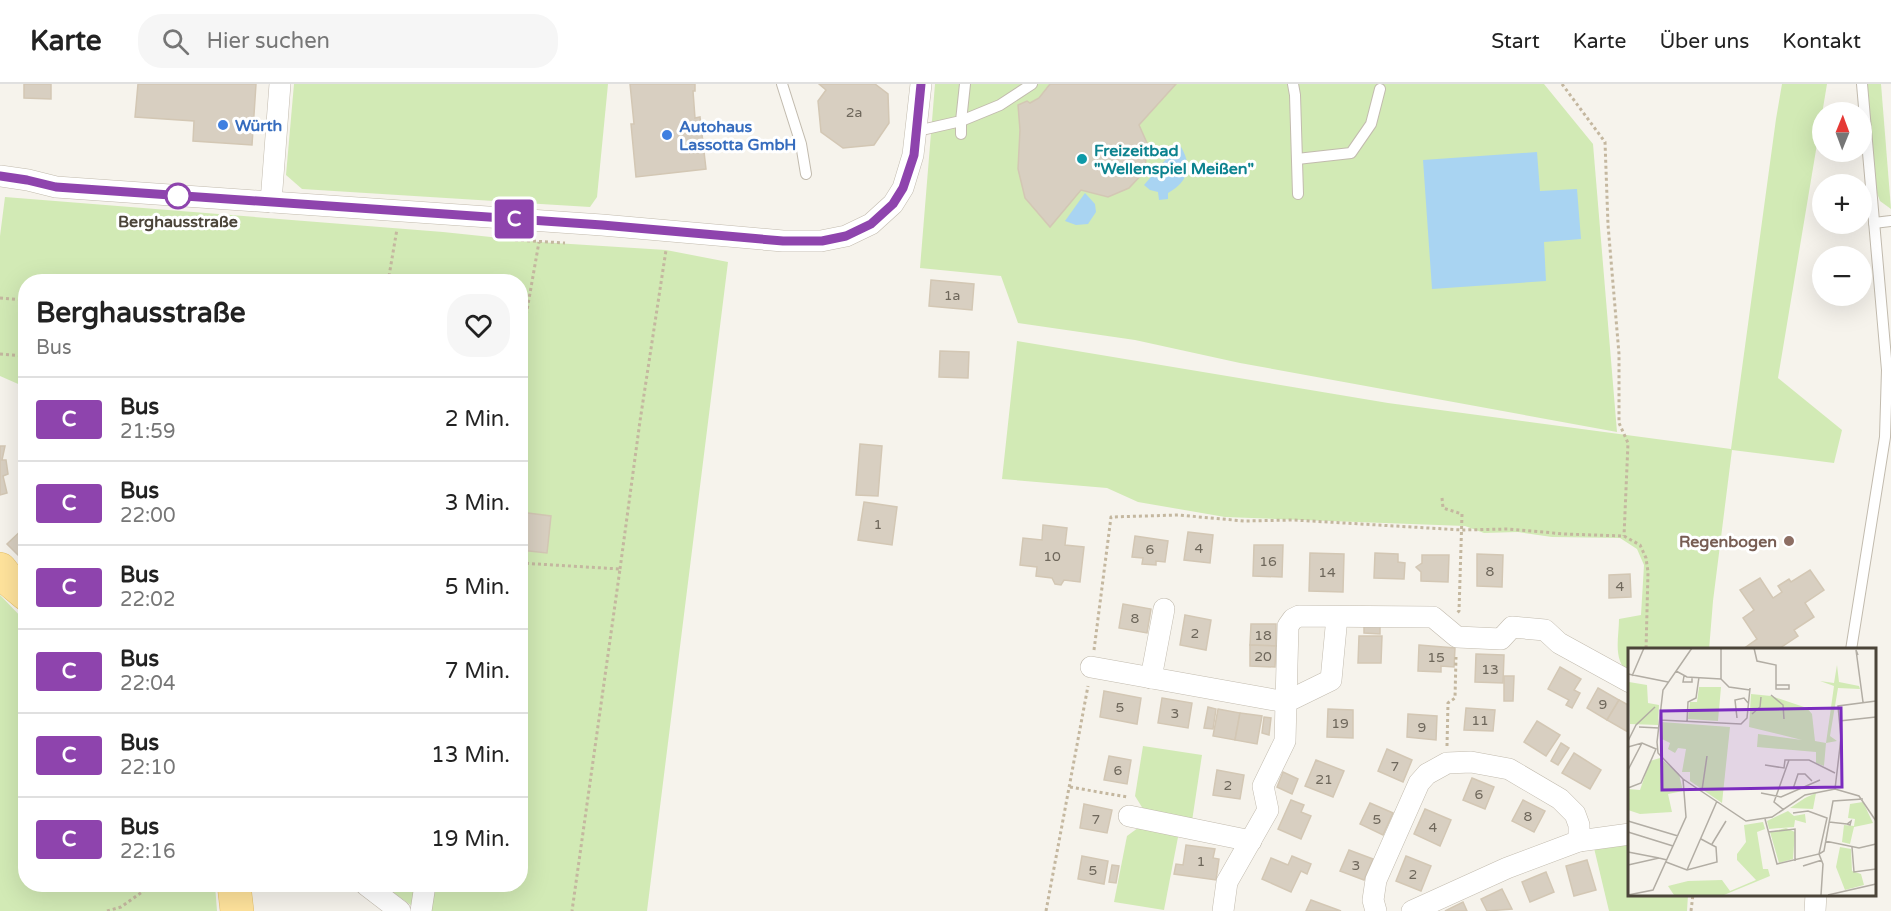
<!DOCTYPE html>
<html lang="de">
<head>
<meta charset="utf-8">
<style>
	:root { --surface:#fff; --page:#f6f6f6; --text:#222; --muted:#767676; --line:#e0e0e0 }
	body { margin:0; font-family:"Varela Round",sans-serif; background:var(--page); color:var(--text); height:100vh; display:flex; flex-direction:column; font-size:22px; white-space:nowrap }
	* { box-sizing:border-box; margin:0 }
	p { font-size:20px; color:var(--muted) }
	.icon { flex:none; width:33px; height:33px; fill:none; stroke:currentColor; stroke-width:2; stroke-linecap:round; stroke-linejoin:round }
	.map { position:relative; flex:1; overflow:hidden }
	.details { position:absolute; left:18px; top:190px; width:510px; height:618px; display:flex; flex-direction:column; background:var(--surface); border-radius:24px; box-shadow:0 6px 24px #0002 }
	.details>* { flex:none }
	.badge { padding:0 12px; border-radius:4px; font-size:21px; line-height:39px }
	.needle { width:39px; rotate:1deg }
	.tools { position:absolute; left:1812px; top:18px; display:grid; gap:12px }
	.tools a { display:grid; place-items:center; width:60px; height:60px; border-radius:50%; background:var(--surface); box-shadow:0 6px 24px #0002; font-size:30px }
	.map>.badge { position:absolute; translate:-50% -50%; box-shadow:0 0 0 3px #fff }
	.round { display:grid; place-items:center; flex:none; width:63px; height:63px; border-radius:24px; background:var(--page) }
	.overview { display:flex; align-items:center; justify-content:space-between; height:102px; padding:0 18px }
	h1 { font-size:28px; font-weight:700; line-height:45px }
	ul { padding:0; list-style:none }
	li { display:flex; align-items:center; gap:18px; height:84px; padding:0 18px; border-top:2px solid var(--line) }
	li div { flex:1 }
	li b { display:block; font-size:22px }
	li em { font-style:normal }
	li .badge { min-width:66px; font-weight:700; text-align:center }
	header { display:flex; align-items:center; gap:36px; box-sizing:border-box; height:84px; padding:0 30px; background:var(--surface); border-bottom:2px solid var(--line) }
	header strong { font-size:28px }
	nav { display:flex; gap:33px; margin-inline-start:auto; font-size:21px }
	.search { width:420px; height:54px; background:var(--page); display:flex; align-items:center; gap:15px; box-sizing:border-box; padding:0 21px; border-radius:24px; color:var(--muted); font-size:22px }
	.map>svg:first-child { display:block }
	.green { fill:#d2eab5 }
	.water { fill:#a9d4f2 }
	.building { fill:#d8cfc1; stroke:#d3c7b4; stroke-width:1.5 }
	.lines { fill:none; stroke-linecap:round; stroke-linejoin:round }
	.lane-casing { stroke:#c2bbae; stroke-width:12 }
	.street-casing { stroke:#c2bbae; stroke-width:22 }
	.primary-casing { stroke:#e6c16a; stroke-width:34 }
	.path { stroke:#c4b79f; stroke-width:3; stroke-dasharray:3 3; stroke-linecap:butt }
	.lane { stroke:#fff; stroke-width:10 }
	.street { stroke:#fff; stroke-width:21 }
	.primary { stroke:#ffe39c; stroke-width:33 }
	.line-casing { stroke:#fff; stroke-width:14 }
	.line { stroke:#8e44ad; stroke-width:9 }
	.shop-dot { fill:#3f7fe0; stroke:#fff; stroke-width:2 }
	.culture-dot { fill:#0f9aa8; stroke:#fff; stroke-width:2 }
	.stop-dot { fill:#fff; stroke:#8e44ad; stroke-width:3 }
	.education-dot { fill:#8d6e63; stroke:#fff; stroke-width:2 }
	.labels { text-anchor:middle; stroke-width:6; stroke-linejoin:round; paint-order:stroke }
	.number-label { font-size:14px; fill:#6e675b }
	.shop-label { font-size:16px; font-weight:bold; fill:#366cbe; stroke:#fff; text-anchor:start }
	.culture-label { font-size:16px; font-weight:bold; fill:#0d838f; stroke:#fff; text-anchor:start }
	.stop-label { font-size:16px; font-weight:bold; fill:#4b4439; stroke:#fff }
	.education-label { font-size:16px; font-weight:bold; fill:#785e54; stroke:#fff; text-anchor:end }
	.inset-road { fill:none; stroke:#b2ada4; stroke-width:1.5 }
	.view { fill:#7b2cbf; fill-opacity:0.15; stroke:#7b2cbf; stroke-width:3 }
	.inset-edge { fill:none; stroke:#4b4439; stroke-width:3 }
</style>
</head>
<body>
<header>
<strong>Karte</strong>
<div class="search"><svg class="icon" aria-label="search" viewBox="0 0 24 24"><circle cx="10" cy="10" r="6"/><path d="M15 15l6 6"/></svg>Hier suchen</div>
<nav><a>Start</a><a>Karte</a><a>Über uns</a><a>Kontakt</a></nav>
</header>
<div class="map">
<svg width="1891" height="827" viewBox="0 0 1891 827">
	<rect width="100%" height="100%" fill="#f6f3ec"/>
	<g class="green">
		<path d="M 294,0 L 608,0 L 597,113 L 590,123 L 302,105 L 286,91 Z"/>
		<path d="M 935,0 L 1544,0 L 1593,60 L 1617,348 L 1240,279 L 1135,256 L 1018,239 L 1001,192 L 920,184 Z"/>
		<path d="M 1782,0 L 1827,0 L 1778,294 L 1842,346 L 1834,379 L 1732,366 L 1713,517 L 1709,566 L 1630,566 L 1630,590 C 1612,577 1619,554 1619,535 L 1641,531 L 1644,481 L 1637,465 L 1620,454 L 1552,453 L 1518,448 L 1484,449 L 1465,442 L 1225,433 L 1138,418 L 1107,404 L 1002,395 L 1017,257 L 1388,319 L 1731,365 L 1776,35 Z"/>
		<path d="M 1865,0 L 1881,0 L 1891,125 L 1880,117 L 1877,109 Z"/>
		<path d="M 5,113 L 443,148 L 539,158 L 666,166 L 728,178 L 647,827 L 419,827 L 383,801 L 520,801 L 520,198 L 26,198 L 25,303 L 0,292 L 0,152 Z"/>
		<path d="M 0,511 L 25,537 L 26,801 L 215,801 L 217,827 L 0,827 Z"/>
		<path d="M 1143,662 L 1202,671 L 1192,737 L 1145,728 L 1135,712 Z"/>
		<path d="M 1142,741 L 1179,748 L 1164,826 L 1114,818 L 1127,752 Z"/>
		<path d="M 1630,756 L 1630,810 L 1688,811 L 1687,827 L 1609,827 L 1594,764 Z"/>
	</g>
	<g class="water">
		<path d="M 1179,60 C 1193,80 1189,98 1168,109 L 1168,115 L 1159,116 L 1158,108 L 1150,106 L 1144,101 Z"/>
		<path d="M 1537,68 L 1540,107 L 1577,105 L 1581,155 L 1544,158 L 1546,197 L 1432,205 L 1423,76 Z"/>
		<path d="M 1085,109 L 1095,120 L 1096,128 L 1088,140 L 1076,141 L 1065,137 Z"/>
	</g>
	<g class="building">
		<path d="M 24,0 L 51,0 L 51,15 L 24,14 Z"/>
		<path d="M 138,0 L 256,0 L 252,61 L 193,57 L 194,37 L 135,33 Z"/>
		<path d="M 630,0 L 695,0 L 695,7 L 693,7 L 695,34 L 700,33 L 706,85 L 636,93 L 631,40 L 634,40 Z"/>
		<path d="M 819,0 L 875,0 L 888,10 L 889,39 L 874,61 L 843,64 L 821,48 L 818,17 L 826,6 Z"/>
		<path d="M 1050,0 L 1176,0 L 1139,41 L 1147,59 L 1145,87 L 1129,104 L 1108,113 L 1081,106 L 1050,143 L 1025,114 L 1018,85 L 1020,46 L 1018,21 L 1027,17 L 1030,19 L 1039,14 Z"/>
		<path d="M 931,196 L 974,200 L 972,226 L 929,222 Z"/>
		<path d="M 940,267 L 969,268 L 968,294 L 939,293 Z"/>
		<path d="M 860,360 L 882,362 L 878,412 L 856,411 Z"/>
		<path d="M 0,362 L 5,362 L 2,376 L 6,376 L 8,390 L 3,392 L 7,409 L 0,411 Z"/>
		<path d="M 864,418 L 897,423 L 892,461 L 858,456 Z"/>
		<path d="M 520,428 L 551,432 L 547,469 L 520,466 Z"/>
		<path d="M 1043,441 L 1067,444 L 1065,461 L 1084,463 L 1080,498 L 1064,496 L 1061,501 L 1055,500 L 1052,494 L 1036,492 L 1037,483 L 1020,481 L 1023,454 L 1042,456 Z"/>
		<path d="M 26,442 L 26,479 L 7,460 Z"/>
		<path d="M 1188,448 L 1213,451 L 1210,479 L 1184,476 Z"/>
		<path d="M 1135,452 L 1168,457 L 1165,478 L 1156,477 L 1156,481 L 1142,480 L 1143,474 L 1132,473 Z"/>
		<path d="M 1254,461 L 1283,461 L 1282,493 L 1253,492 Z"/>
		<path d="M 1310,469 L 1344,470 L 1343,508 L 1309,507 Z"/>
		<path d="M 1375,469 L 1398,470 L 1398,478 L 1405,479 L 1404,495 L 1374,494 Z"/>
		<path d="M 1477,470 L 1503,471 L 1502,503 L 1477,502 Z"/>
		<path d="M 1422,471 L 1449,471 L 1448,498 L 1421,497 L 1421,488 L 1416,483 L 1422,479 Z"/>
		<path d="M 1810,486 L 1824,506 L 1805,519 L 1814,533 L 1794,546 L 1798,552 L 1777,566 L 1744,566 L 1743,565 L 1757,555 L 1743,534 L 1754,526 L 1740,506 L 1760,494 L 1773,514 L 1782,508 L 1778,502 L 1789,495 L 1791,498 Z"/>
		<path d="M 1630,490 L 1631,513 L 1609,514 L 1609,491 Z"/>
		<path d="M 1123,520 L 1151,525 L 1147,549 L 1119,544 Z"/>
		<path d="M 1185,531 L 1211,536 L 1206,566 L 1180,561 Z"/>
		<path d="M 1251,540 L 1276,540 L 1276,562 L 1250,561 Z"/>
		<path d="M 1364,541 L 1380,542 L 1380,550 L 1364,549 Z"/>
		<path d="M 1359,552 L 1382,552 L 1381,579 L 1358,579 Z"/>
		<path d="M 1250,561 L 1276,562 L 1275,583 L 1250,582 Z"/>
		<path d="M 1419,561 L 1455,564 L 1454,583 L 1441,582 L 1441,588 L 1418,587 Z"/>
		<path d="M 1476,570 L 1504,571 L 1503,599 L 1475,598 Z"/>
		<path d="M 1560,583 L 1581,595 L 1574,606 L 1580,609 L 1572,624 L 1566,621 L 1569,616 L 1548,605 Z"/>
		<path d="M 1504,592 L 1514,592 L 1513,617 L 1504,617 Z"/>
		<path d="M 1598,604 L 1619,616 L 1607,636 L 1587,624 Z"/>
		<path d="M 1104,607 L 1141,614 L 1137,640 L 1100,633 Z"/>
		<path d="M 1162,614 L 1192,619 L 1188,644 L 1158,639 Z"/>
		<path d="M 1619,616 L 1630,622 L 1630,645 L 1628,648 L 1607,636 Z"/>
		<path d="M 1208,623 L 1216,625 L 1213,645 L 1204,644 Z"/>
		<path d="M 1466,624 L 1495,626 L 1493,647 L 1464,646 Z"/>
		<path d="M 1218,625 L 1240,629 L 1235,656 L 1213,652 Z"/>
		<path d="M 1328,625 L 1353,626 L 1353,654 L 1327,653 Z"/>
		<path d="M 1240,629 L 1262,632 L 1257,660 L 1235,656 Z"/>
		<path d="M 1408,630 L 1437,632 L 1436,656 L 1407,653 Z"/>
		<path d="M 1264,633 L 1271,634 L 1269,651 L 1262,649 Z"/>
		<path d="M 1537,637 L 1560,651 L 1546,672 L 1524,658 Z"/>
		<path d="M 1561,659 L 1569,664 L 1558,681 L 1551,677 Z"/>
		<path d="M 1387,665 L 1412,676 L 1403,698 L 1378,687 Z"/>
		<path d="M 1574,669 L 1601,686 L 1590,705 L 1562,689 Z"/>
		<path d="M 1109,672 L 1131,676 L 1127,700 L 1104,696 Z"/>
		<path d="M 1316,676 L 1344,687 L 1333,713 L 1305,702 Z"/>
		<path d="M 1217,686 L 1244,691 L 1240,715 L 1213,711 Z"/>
		<path d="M 1283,688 L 1298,695 L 1292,710 L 1277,703 Z"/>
		<path d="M 1472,694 L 1494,703 L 1485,725 L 1463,716 Z"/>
		<path d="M 1291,716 L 1304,721 L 1301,728 L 1311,732 L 1301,755 L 1278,745 Z"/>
		<path d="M 1523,716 L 1545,727 L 1534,748 L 1512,737 Z"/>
		<path d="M 1370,719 L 1393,729 L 1383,751 L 1360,740 Z"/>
		<path d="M 1084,720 L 1112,726 L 1107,749 L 1080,744 Z"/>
		<path d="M 1425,725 L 1451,736 L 1440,762 L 1414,750 Z"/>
		<path d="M 1186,761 L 1215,765 L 1213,774 L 1219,775 L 1216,796 L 1174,790 L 1176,780 L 1183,781 Z"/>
		<path d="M 1349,766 L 1373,775 L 1364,796 L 1340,787 Z"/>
		<path d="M 1082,772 L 1108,777 L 1104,800 L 1078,795 Z"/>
		<path d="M 1292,772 L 1311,780 L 1307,790 L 1301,787 L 1291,808 L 1262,795 L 1271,774 L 1288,781 Z"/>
		<path d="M 1406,772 L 1431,782 L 1421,807 L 1396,797 Z"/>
		<path d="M 1587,776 L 1596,806 L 1574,812 L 1566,782 Z"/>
		<path d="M 1112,781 L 1119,782 L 1116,799 L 1109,798 Z"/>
		<path d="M 1546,788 L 1554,808 L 1530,818 L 1522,798 Z"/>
		<path d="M 1502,805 L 1512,825 L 1487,827 L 1481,815 Z"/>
		<path d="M 1311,816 L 1341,827 L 1306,827 Z"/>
		<path d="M 1463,818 L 1467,827 L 1445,827 Z"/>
	</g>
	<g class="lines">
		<g class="lane-casing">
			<g id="lane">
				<path d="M 782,0 L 801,60 L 806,90"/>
				<path d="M 1293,0 L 1295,11 L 1298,110"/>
				<path d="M 917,47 L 961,37 L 965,0"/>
				<path d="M 961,50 L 961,37 L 1000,21 L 1032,0"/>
				<path d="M 1297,75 L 1351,69 L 1371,40 L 1380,5"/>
				<path d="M 1874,139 L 1891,137"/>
				<path d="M 1851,566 L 1885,353 L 1887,286 L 1862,0"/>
			</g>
		</g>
		<g class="street-casing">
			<g id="street">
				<path d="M 0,92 L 28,96 L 56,103 L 602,141 L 783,157 L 821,157 L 846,152 L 871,140 L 893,120 L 903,104 L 913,71 L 921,0"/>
				<path d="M 271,118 L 280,0"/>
				<path d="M 1091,583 L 1286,618 L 1288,542 L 1293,535 L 1299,532 L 1433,533 L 1457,553 L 1501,555 L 1512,543 L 1545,546 L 1559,559 L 1630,598"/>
				<path d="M 1151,594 L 1164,525"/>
				<path d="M 1129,732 L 1251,757"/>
				<path d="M 366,801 L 400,827"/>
				<path d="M 421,827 L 425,801"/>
				<path d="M 1223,827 L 1227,798 L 1268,726 L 1263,702 L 1285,657 L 1286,618 L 1331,596 L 1337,533"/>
				<path d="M 1376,827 L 1373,816 L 1376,796 L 1419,699 L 1427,690 L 1447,679 L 1471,678 L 1509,685 L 1560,715 L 1575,730 L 1579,741 L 1579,757"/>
				<path d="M 1412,827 L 1507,784 L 1579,757 L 1630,750"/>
				<path d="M 1815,827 L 1816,810"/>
			</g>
		</g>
		<g class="primary-casing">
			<g id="primary">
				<path d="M 0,485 L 7,494 L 26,510"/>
				<path d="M 234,801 L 237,827"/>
			</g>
		</g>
		<g class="path">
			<path d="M 1562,0 L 1605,58 L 1608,141 L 1619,270 L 1619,339 L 1628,359 L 1624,452"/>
			<path d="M 515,156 L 565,159"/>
			<path d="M 388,198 L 397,145"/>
			<path d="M 0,214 L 26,216"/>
			<path d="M 520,266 L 539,158"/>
			<path d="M 0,270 L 26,272"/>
			<path d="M 1442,414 L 1443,424 L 1462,430 L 1459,527 L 1456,530"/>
			<path d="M 520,479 L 620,485 L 572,827"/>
			<path d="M 620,485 L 640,337 L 666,166"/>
			<path d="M 1094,566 L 1111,433 L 1178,431 L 1244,437 L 1294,436 L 1462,446 L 1508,445 L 1565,450 L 1624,452 L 1640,461 L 1646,474 L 1648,488 L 1646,566"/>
			<path d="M 1447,662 L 1448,619 L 1455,614 L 1456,573"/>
			<path d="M 1070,703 L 1127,713"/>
			<path d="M 107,827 L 121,823 L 152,801"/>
			<path d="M 1046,827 L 1088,602"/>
			<path d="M 1691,827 L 1693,810"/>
		</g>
		<use href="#lane" class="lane"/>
		<use href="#street" class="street"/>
		<use href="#primary" class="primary"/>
	</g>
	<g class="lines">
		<g class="line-casing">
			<path id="line" d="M 0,92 L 27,96 L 56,103 L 602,141 L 783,157 L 822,157 L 846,152 L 871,140 L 893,120 L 903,104 L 914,71 L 921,0"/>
		</g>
		<use href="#line" class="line"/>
	</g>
	<g class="shop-dot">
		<circle cx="223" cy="41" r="6"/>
		<circle cx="667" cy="51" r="6"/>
	</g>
	<circle class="culture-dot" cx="1082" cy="75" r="6"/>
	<circle class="stop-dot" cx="178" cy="112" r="12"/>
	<circle class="education-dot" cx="1789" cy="457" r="6"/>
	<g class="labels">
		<g class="number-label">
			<text x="854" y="33">2a</text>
			<text x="952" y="216">1a</text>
			<text x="878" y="445">1</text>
			<text x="1199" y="469">4</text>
			<text x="1150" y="470">6</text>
			<text x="1052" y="477">10</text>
			<text x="1268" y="482">16</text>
			<text x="1490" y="492">8</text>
			<text x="1327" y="493">14</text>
			<text x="1620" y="507">4</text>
			<text x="1135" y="539">8</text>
			<text x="1195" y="554">2</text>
			<text x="1263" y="556">18</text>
			<text x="1263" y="577">20</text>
			<text x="1436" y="578">15</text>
			<text x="1490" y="590">13</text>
			<text x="1603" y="625">9</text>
			<text x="1120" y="628">5</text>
			<text x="1175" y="634">3</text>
			<text x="1480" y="641">11</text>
			<text x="1340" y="644">19</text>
			<text x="1422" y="648">9</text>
			<text x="1395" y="687">7</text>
			<text x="1118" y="691">6</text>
			<text x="1324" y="700">21</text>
			<text x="1228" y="706">2</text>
			<text x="1479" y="715">6</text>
			<text x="1528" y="737">8</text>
			<text x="1096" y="740">7</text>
			<text x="1377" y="740">5</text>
			<text x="1433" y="748">4</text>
			<text x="1201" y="782">1</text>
			<text x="1356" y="786">3</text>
			<text x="1093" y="791">5</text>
			<text x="1413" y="795">2</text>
		</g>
		<g class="shop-label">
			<text x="235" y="47">Würth</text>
			<text x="679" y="48">Autohaus<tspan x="679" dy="18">Lassotta GmbH</tspan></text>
		</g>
		<g class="culture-label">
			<text x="1094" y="72">Freizeitbad<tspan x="1094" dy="18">"Wellenspiel Meißen"</tspan></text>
		</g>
		<g class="stop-label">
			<text x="178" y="143">Berghausstraße</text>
		</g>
		<g class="education-label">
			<text x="1777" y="463">Regenbogen</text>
		</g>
	</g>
	<g transform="translate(1628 564)">
		<rect width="248" height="248" fill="#f6f3ec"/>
		<path d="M 209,17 L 211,34 L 231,38 L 232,41 L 210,40 L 202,88 L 209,93 L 198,95 L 196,118 L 188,115 L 188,104 L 129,99 L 130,86 L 174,92 L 121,79 L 123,46 L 143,48 L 179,60 L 184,66 L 187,93 L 198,95 L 206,38 L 192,33 L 206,35 ZM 1,34 L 19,37 L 20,55 L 31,57 L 30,77 L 2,76 ZM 71,39 L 93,39 L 90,73 L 60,71 L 62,54 L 69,54 ZM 33,74 L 102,79 L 94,155 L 62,133 L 62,124 L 54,124 L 58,101 L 50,100 L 47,105 L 40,101 L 42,95 L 32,90 ZM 32,110 L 51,126 L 55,143 L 40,146 L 44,164 L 12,166 L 0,162 L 0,141 L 12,142 L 22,113 ZM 188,145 L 185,161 L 162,160 L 177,150 ZM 235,154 L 245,175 L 226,179 L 222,196 L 214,194 L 216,177 L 226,178 L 227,171 L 220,170 L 222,156 ZM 160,163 L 166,168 L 177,166 L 178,175 L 167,172 L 166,179 L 141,181 L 139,173 ZM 135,174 L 137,181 L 129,184 L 135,221 L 140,221 L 142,228 L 96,247 L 46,247 L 40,238 L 60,233 L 94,232 L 102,243 L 128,232 L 109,212 L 109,206 L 118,194 L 116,177 ZM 158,180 L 167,184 L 165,211 L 151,215 L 142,184 ZM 212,199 L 223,201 L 224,223 L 233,226 L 236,237 L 217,242 L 208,219 Z" fill="#d2eab5"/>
		<path class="inset-road" d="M 93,0 L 93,31 L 101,39 L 122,42M 126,0 L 129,13 L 148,17 L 148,37M 230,7 L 228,2 L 235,54M 48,23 L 59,29 L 93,31M 0,26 L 40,34M 4,28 L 16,0M 56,28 L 55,34 L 64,34 L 64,29M 148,37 L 161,37 L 161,41 L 148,41 ZM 143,47 L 155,57 L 156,71M 124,66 L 132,59 L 133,49M 109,70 L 107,52 L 116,50 L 121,56M 32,72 L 113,76 L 119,70 L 122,40M 211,73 L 248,69M 59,74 L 60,54 L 68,50 L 71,29M 11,79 L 31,80M 0,93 L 8,77 L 27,59M 0,99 L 14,95 L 28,101 L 13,135 L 0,140M 137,117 L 156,120 L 157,112 L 181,112 L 207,125M 0,122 L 14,95M 55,131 L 118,173 L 144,169 L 177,147 L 207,141 L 231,148 L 248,173M 165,141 L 170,126 L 177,126 L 184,133M 207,141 L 213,90 L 210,58 L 248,53M 74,142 L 79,108M 133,145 L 153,149 L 192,132M 156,162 L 146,154 L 161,112M 137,171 L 149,216 L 191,206 L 199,170 L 180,163 L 165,165M 0,173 L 50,188M 201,174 L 219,176 L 223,173 L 222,177 L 219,176M 0,184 L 45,198M 140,184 L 167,181 L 167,213M 197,193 L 231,200 L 248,196M 84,196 L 98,173M 224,199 L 226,224 L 248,221M 0,204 L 31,210M 38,214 L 59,222 L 89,214 L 88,199 L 73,191M 0,217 L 31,210 L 39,212M 175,218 L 194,212M 59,222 L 89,153M 0,247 L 25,242 L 58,169 L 55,131 L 30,105 L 29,94 L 35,42 L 64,0M 193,247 L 195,216 L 191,206 L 196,203 L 205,153 L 235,151M 200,247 L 248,236"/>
		<path class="view" d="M 213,60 L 214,139 L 34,142 L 33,63 Z"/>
		<rect width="248" height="248" class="inset-edge"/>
	</g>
</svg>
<div class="tools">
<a><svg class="needle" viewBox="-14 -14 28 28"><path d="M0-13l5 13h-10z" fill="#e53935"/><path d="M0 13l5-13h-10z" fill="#767676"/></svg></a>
<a>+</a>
<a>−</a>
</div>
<b class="badge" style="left:514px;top:135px;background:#8e44ad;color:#fff">C</b>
<section class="details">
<div class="overview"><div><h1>Berghausstraße</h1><p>Bus</p></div><a class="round"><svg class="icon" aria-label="heart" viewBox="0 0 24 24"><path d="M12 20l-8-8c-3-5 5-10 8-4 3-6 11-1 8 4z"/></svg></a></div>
<ul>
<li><span class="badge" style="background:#8e44ad;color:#fff">C</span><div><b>Bus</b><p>21:59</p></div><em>2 Min.</em></li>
<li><span class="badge" style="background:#8e44ad;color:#fff">C</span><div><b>Bus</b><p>22:00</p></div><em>3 Min.</em></li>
<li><span class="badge" style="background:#8e44ad;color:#fff">C</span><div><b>Bus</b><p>22:02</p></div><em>5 Min.</em></li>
<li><span class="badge" style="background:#8e44ad;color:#fff">C</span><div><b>Bus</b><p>22:04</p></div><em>7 Min.</em></li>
<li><span class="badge" style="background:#8e44ad;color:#fff">C</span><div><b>Bus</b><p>22:10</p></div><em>13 Min.</em></li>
<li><span class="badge" style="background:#8e44ad;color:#fff">C</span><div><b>Bus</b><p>22:16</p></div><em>19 Min.</em></li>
</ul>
</section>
</div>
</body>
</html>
